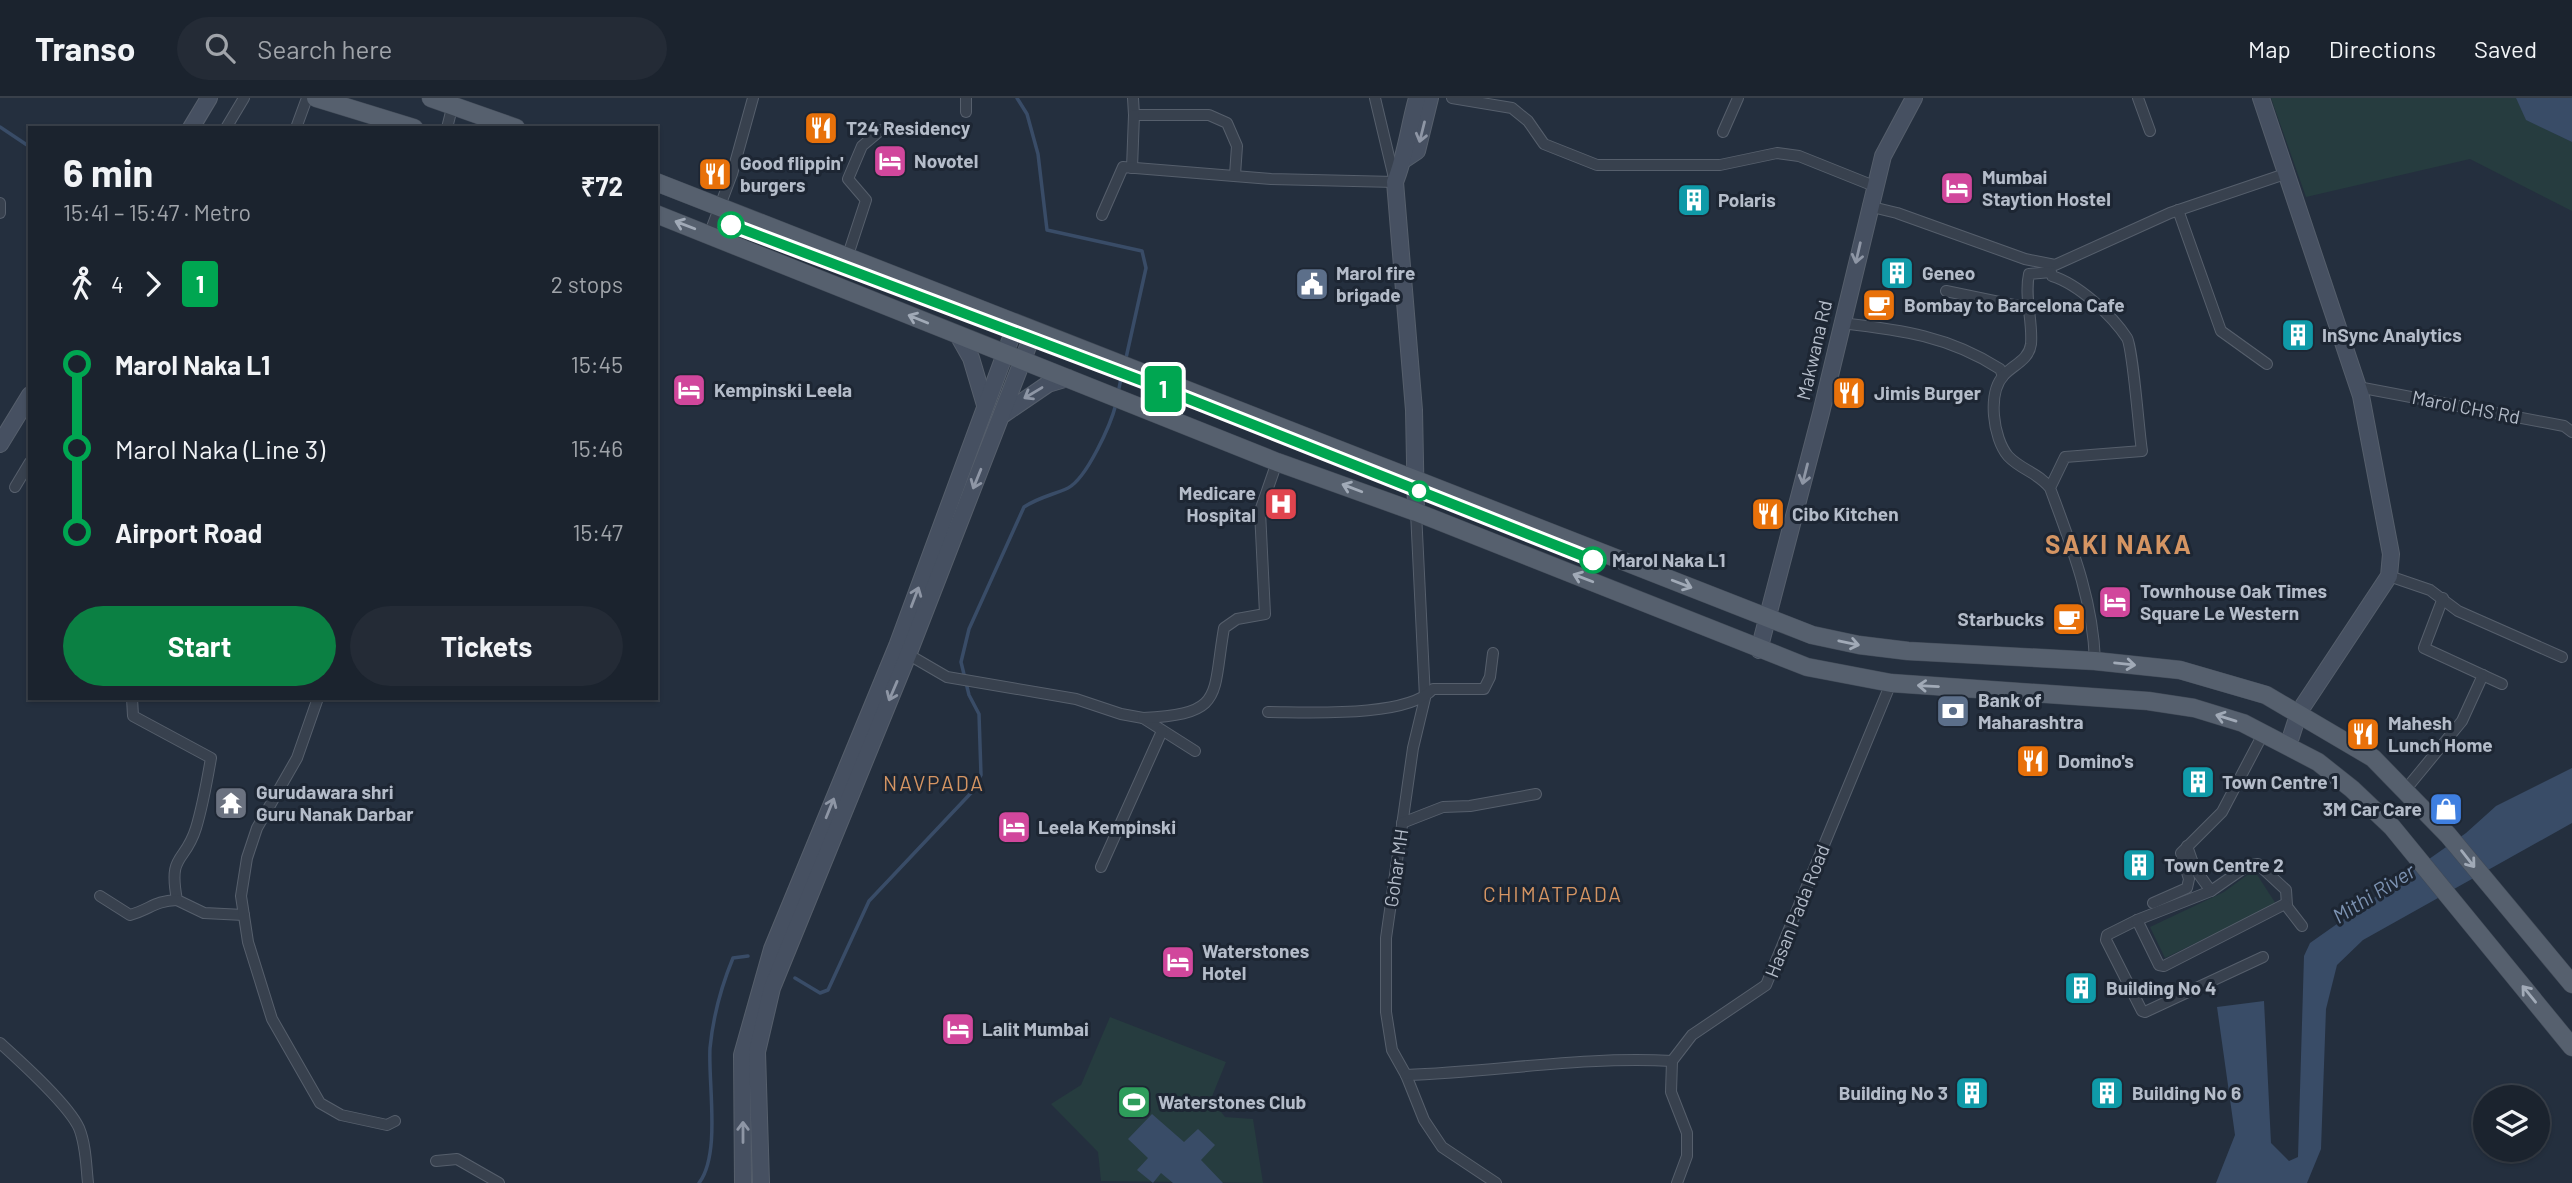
<!DOCTYPE html>
<html lang="en">
<head>
<meta charset="utf-8">
<style>
	:root { --surface:#1b232e; --page:#242b36; --text:#f1f3f6; --muted:#a0a4aa; --line:#39404a; --accent:#0b8043 }
	body { margin:0; font-family:Barlow,sans-serif; background:var(--page); color:var(--text); height:100vh; display:flex; flex-direction:column; font-size:26px; white-space:nowrap }
	* { box-sizing:border-box; margin:0 }
	p { font-size:23px; color:var(--muted) }
	.icon { flex:none; width:38px; height:38px; fill:none; stroke:currentColor; stroke-width:2; stroke-linecap:round; stroke-linejoin:round }
	.map { position:relative; flex:1; overflow:hidden }
	.details { position:absolute; left:28px; top:28px; width:630px; height:574px; display:flex; flex-direction:column; background:var(--surface); border-radius:0px; box-shadow:0 2px 5px #0004,0 0 0 2px var(--line) }
	.details>* { flex:none }
	.badge { padding:0 14px; border-radius:5px; font-size:24px; line-height:46px }
	.controls { position:absolute; left:2473px; top:987px; display:grid; gap:14px }
	.controls a { display:grid; place-items:center; width:77px; height:77px; border-radius:50%; background:var(--surface); box-shadow:0 2px 5px #0004,0 0 0 2px var(--line); font-size:35px }
	.map>.badge { position:absolute; translate:-50% -50%; box-shadow:0 0 0 4px #fff }
	.legs { display:flex; align-items:center; gap:10px; height:77px; padding:0 35px; font-size:23px }
	.legs p { margin-inline-start:auto }
	.head { display:flex; align-items:center; justify-content:space-between; height:119px; padding:0 35px }
	h1 { font-size:38px; font-weight:700; line-height:52px }
	.action { display:flex; gap:14px; margin-top:auto; padding:14px 35px }
	.action a { flex:1; height:80px; border-radius:42px; background:var(--accent); color:#fff; font-size:28px; font-weight:700; line-height:80px; text-align:center }
	.action a+a { background:var(--page); color:var(--text) }
	ul { padding:0 35px; list-style:none }
	li { display:flex; align-items:center; gap:24px; height:84px; font-size:26px }
	li i { display:grid; place-items:center; width:10px; height:100%; margin:0 9px; background:currentColor }
	li i::after { content:''; width:18px; height:18px; margin:-9px; border:5px solid; border-radius:50%; background:var(--surface) }
	li p { margin-inline-start:auto }
	li:first-child i { background:linear-gradient(#0000 50%,currentColor 0) }
	li:last-child i { background:linear-gradient(currentColor 50%,#0000 0) }
	header { display:flex; align-items:center; gap:42px; box-sizing:border-box; height:98px; padding:0 35px; background:var(--surface); border-bottom:2px solid var(--line) }
	header strong { font-size:33px }
	nav { display:flex; gap:38px; margin-inline-start:auto; font-size:24px }
	.search { width:490px; height:63px; background:var(--page); display:flex; align-items:center; gap:18px; box-sizing:border-box; padding:0 24px; border-radius:38px; color:var(--muted); font-size:26px }
	.map>svg:first-child { display:block }
	.green { fill:#263c3f }
	.water { fill:#394c67 }
	.lines { fill:none; stroke-linecap:round; stroke-linejoin:round }
	.stream { stroke:#394c67; stroke-width:3.5 }
	.street-casing { stroke:#565f6c; stroke-width:12 }
	.secondary-casing { stroke:#565f6c; stroke-width:18 }
	.primary-casing { stroke:#414a57; stroke-width:19 }
	.street { stroke:#38414e; stroke-width:10 }
	.secondary { stroke:#465061; stroke-width:16 }
	.primary { stroke:#56606e; stroke-width:18 }
	.oneway { stroke:#8e96a5 }
	.oneway2 { stroke:#a1aab7 }
	.line-1-casing { stroke:#fff; stroke-width:16 }
	.line-1 { stroke:#00a651; stroke-width:10 }
	.stop-1-dot { fill:#fff; stroke:#00a651; stroke-width:3.5 }
	.labels { text-anchor:middle; stroke-width:6; stroke-linejoin:round; paint-order:stroke }
	.poi-label { font-size:19px; font-weight:bold; fill:#b4bcc9; stroke:#1d2633; text-anchor:start }
	.street-label { font-size:19px; fill:#b4bcc9; stroke:#1d2633 }
	.stop-label { font-size:19px; font-weight:bold; fill:#b4bcc9; stroke:#1d2633; text-anchor:start }
	.neighbourhood-label { font-size:21px; letter-spacing:2px; fill:#d59563; stroke:#1d2633 }
	.water-label { font-size:21px; font-style:italic; fill:#7c92b1; stroke:#1d2633 }
	.district-label { font-size:26px; font-weight:bold; letter-spacing:2px; fill:#d59563; stroke:#1d2633 }
</style>
</head>
<body>
<header>
<strong>Transo</strong>
<div class="search"><svg class="icon" aria-label="search" viewBox="0 0 24 24"><circle cx="10" cy="10" r="6"/><path d="M15 15l6 6"/></svg>Search here</div>
<nav><a>Map</a><a>Directions</a><a>Saved</a></nav>
</header>
<div class="map">
<svg width="2572" height="1085" viewBox="0 0 2572 1085">
	<rect width="100%" height="100%" fill="#242f3e"/>
	<g class="green">
		<path d="M 2271,0 L 2516,0 L 2527,22 L 2572,44 L 2572,113 L 2470,61 L 2306,99 Z"/>
		<path d="M 2254,772 L 2276,806 L 2165,860 L 2150,829 L 2224,794 Z"/>
		<path d="M 1110,919 L 1226,964 L 1211,1001 L 1225,1019 L 1253,1021 L 1263,1085 L 1101,1083 L 1098,1054 L 1051,1006 L 1081,987 Z"/>
	</g>
	<g class="water">
		<path d="M 2516,0 L 2572,0 L 2572,44 L 2526,22 Z"/>
		<path d="M 2572,670 L 2572,725 L 2363,842 L 2337,867 L 2326,911 L 2321,1051 L 2307,1085 L 2216,1085 L 2235,1037 L 2217,909 L 2264,903 L 2271,1045 L 2289,1063 L 2298,1059 L 2304,858 L 2310,845 L 2466,735 L 2496,708 Z"/>
		<path d="M 1152,1016 L 1184,1044 L 1198,1031 L 1215,1047 L 1201,1062 L 1223,1085 L 1173,1085 L 1161,1075 L 1153,1085 L 1137,1072 L 1148,1060 L 1128,1041 Z"/>
	</g>
	<g class="lines">
		<g class="stream">
			<path d="M 1017,0 L 1027,16 L 1038,56 L 1047,132 L 1142,153 L 1146,170 L 1126,260"/>
			<path d="M 0,29 L 30,49"/>
			<path d="M 1118,295 L 1123,271"/>
			<path d="M 795,880 L 820,895 L 828,892 L 869,803 L 971,695 L 981,677 L 979,616 L 969,597 L 961,564 L 969,531 L 1024,409 C 1039,399 1053,397 1068,390 C 1087,380 1111,326 1116,306"/>
			<path d="M 699,1085 C 721,1056 708,986 710,950 C 713,919 721,889 733,860 L 748,858"/>
		</g>
		<g class="street-casing">
			<g id="street">
				<path d="M 1133,0 L 1134,17 L 1209,17 L 1227,25 L 1237,48 L 1235,77"/>
				<path d="M 1452,0 L 1512,10 L 1528,23 L 1544,46 L 1597,67 L 1720,67 L 1777,55 L 1799,58 L 1874,88"/>
				<path d="M 2138,0 L 2150,33"/>
				<path d="M 966,14 L 966,0"/>
				<path d="M 226,30 L 244,0"/>
				<path d="M 296,30 L 307,0"/>
				<path d="M 447,30 L 454,2"/>
				<path d="M 1723,34 L 1738,0"/>
				<path d="M 1132,70 L 1134,17"/>
				<path d="M 0,105 L 0,115"/>
				<path d="M 1868,108 L 1897,115 L 2025,161 L 2055,167 L 2170,115 L 2288,75"/>
				<path d="M 2178,112 L 2221,233 L 2267,266"/>
				<path d="M 1102,117 L 1123,69 L 1271,81 L 1395,84 L 1375,0"/>
				<path d="M 709,137 L 732,76 L 753,0"/>
				<path d="M 847,160 L 866,102 L 848,81 L 862,48 L 881,32"/>
				<path d="M 1946,193 L 2028,210"/>
				<path d="M 1842,225 C 1901,232 1949,238 2000,271 L 2003,278"/>
				<path d="M 2358,289 L 2564,328 L 2572,334"/>
				<path d="M 15,389 L 30,364"/>
				<path d="M 2050,390 L 2065,359 L 2142,353 C 2139,335 2133,251 2127,240 C 2112,217 2078,186 2052,178 L 2051,174 L 2029,176 C 2024,199 2033,223 2031,246 C 2029,262 2013,267 2004,277 C 1987,295 1993,340 2008,358 C 2021,372 2039,375 2050,390 C 2071,447 2093,501 2095,563"/>
				<path d="M 1416,414 L 1425,600 L 1413,650 L 1386,840 L 1386,914 L 1392,952 L 1406,977 L 1424,1022 L 1442,1049 L 1496,1085"/>
				<path d="M 2389,478 L 2430,492 L 2458,513 L 2562,559"/>
				<path d="M 2443,500 L 2424,550 L 2502,586"/>
				<path d="M 904,554 L 947,579 L 1076,601 L 1121,616 L 1143,620 L 1195,653"/>
				<path d="M 132,600 L 133,618 L 211,660 C 207,683 203,707 196,730 C 185,766 168,754 177,802 L 204,815 L 244,817"/>
				<path d="M 318,600 L 297,660 L 257,730 L 247,760 L 241,798 L 248,844 L 272,921 L 320,1005 L 341,1017 L 387,1027 L 395,1023"/>
				<path d="M 1268,614 C 1306,614 1407,620 1433,591 L 1484,591 L 1490,579 L 1493,555"/>
				<path d="M 1143,620 C 1225,616 1212,599 1224,530 L 1237,521 L 1265,516 L 1260,413 L 1277,364"/>
				<path d="M 2406,691 L 2462,623 L 2483,577"/>
				<path d="M 1402,725 L 1443,709 L 1470,708 L 1536,696"/>
				<path d="M 2187,748 L 2195,771 L 2211,793 L 2247,768 L 2258,766 L 2286,792 L 2287,807"/>
				<path d="M 1101,769 L 1162,633"/>
				<path d="M 2211,793 L 2137,822 L 2107,837 L 2106,842 L 2142,913 L 2145,914 L 2263,859"/>
				<path d="M 100,798 L 130,817 C 151,811 154,803 177,802"/>
				<path d="M 2153,805 L 2187,790 L 2189,781 L 2181,755 L 2222,714 L 2263,636"/>
				<path d="M 2137,822 L 2159,867 L 2164,868 L 2285,806 L 2302,828"/>
				<path d="M 0,945 C 21,964 68,1006 79,1030 C 86,1047 86,1067 88,1085"/>
				<path d="M 1406,977 C 1495,974 1583,958 1672,963"/>
				<path d="M 436,1063 L 457,1061 L 499,1085"/>
				<path d="M 1677,1085 L 1687,1058 L 1687,1035 L 1671,994 L 1672,963 L 1692,937 L 1766,887 L 1891,585"/>
			</g>
		</g>
		<g class="secondary-casing">
			<g id="secondary">
				<path d="M 2261,0 L 2361,298 L 2391,456 L 2389,478 L 2299,614 L 2288,648"/>
				<path d="M 191,30 L 209,0"/>
				<path d="M 1405,61 L 1417,53 L 1430,0"/>
				<path d="M 958,237 L 971,260 L 985,307"/>
				<path d="M 1004,316 L 1048,286 L 1068,280"/>
				<path d="M 0,346 L 30,297"/>
				<path d="M 1416,414 L 1414,312 L 1395,84 C 1406,57 1409,28 1417,0"/>
				<path d="M 1759,552 L 1821,315 L 1883,58 L 1914,0"/>
				<path d="M 743,1085 L 742,957 L 772,851 L 897,548 L 1016,226"/>
				<path d="M 761,1085 L 757,954 L 772,890 L 908,557 L 1034,233"/>
			</g>
		</g>
		<g class="primary-casing">
			<g id="primary">
				<path d="M 316,0 L 414,30"/>
				<path d="M 431,0 L 516,30"/>
				<path d="M 656,84 L 1812,537 L 1859,547 L 1908,553 L 2095,563 L 2180,572 L 2266,597 L 2373,660 L 2448,737 L 2572,886"/>
				<path d="M 656,116 L 1277,364 L 1416,414 L 1807,569 L 1891,585 L 2148,603 L 2194,610 L 2243,625 L 2318,664 L 2352,691 L 2392,729 L 2572,949"/>
			</g>
		</g>
		<use href="#street" class="street"/>
		<use href="#secondary" class="secondary"/>
		<use href="#primary" class="primary"/>
	</g>
	<defs><path id="oneway-shaft" d="M-6 0H5M1.5-3L5.5 0L1.5 3" fill="none" stroke-width="1.6" stroke-linecap="round" stroke-linejoin="round" transform="scale(1.75)"/></defs>
	<g class="oneway">
		<use href="#oneway-shaft" transform="translate(1422 34) rotate(104)"/>
		<use href="#oneway-shaft" transform="translate(1858 155) rotate(103)"/>
		<use href="#oneway-shaft" transform="translate(1033 295) rotate(149)"/>
		<use href="#oneway-shaft" transform="translate(1805 376) rotate(104)"/>
		<use href="#oneway-shaft" transform="translate(977 381) rotate(112)"/>
		<use href="#oneway-shaft" transform="translate(915 499) rotate(-69)"/>
		<use href="#oneway-shaft" transform="translate(893 593) rotate(113)"/>
		<use href="#oneway-shaft" transform="translate(830 710) rotate(-68)"/>
		<use href="#oneway-shaft" transform="translate(743 1034) rotate(-90)"/>
	</g>
	<g class="oneway2">
		<use href="#oneway-shaft" transform="translate(685 127) rotate(-159)"/>
		<use href="#oneway-shaft" transform="translate(918 221) rotate(-158)"/>
		<use href="#oneway-shaft" transform="translate(1352 390) rotate(-159)"/>
		<use href="#oneway-shaft" transform="translate(1583 480) rotate(-159)"/>
		<use href="#oneway-shaft" transform="translate(1682 486) rotate(21)"/>
		<use href="#oneway-shaft" transform="translate(1849 545) rotate(12)"/>
		<use href="#oneway-shaft" transform="translate(2125 566) rotate(6)"/>
		<use href="#oneway-shaft" transform="translate(1928 588) rotate(-177)"/>
		<use href="#oneway-shaft" transform="translate(2226 620) rotate(-163)"/>
		<use href="#oneway-shaft" transform="translate(2468 761) rotate(52)"/>
		<use href="#oneway-shaft" transform="translate(2529 896) rotate(-129)"/>
	</g>
	<g class="lines">
		<g class="line-1-casing">
			<path id="line-1" d="M 731,127 L 1156,288 L 1593,462"/>
		</g>
		<use href="#line-1" class="line-1"/>
	</g>
	<defs>
		<g id="restaurant-square" transform="scale(1.75)"><rect x="-9" y="-9" width="18" height="18" rx="4" fill="#e8710a" stroke="#1d2633"/><path d="M-5-6h1v4h1v-4h1v4h1v-4h1v5L-1.5 .5V6h-2V.5L-5-1ZM5-6V6H3V1.5H1.5Q1.5-4 5-6Z" fill="#fff"/></g>
		<g id="hotel-square" transform="scale(1.75)"><rect x="-9" y="-9" width="18" height="18" rx="4" fill="#d1479c" stroke="#1d2633"/><path d="M-6-4.5h1.5V1H6V5H4.5V3h-9V5H-6ZM-4 0a1.8 1.8 0 1 1 3.6 0ZM.5 0V-2.5h3Q6-2.5 6 0Z" fill="#fff"/></g>
		<g id="building-square" transform="scale(1.75)"><rect x="-9" y="-9" width="18" height="18" rx="4" fill="#0f9aa8" stroke="#1d2633"/><path d="M-4-6H4V6H1V3H-1V6H-4ZM-2.5-4.3h1.7v1.8h-1.7ZM.8-4.3h1.7v1.8H.8ZM-2.5-1h1.7V.8h-1.7ZM.8-1h1.7V.8H.8Z" fill="#fff"/></g>
		<g id="civic-square" transform="scale(1.75)"><rect x="-9" y="-9" width="18" height="18" rx="4" fill="#5c6f8a" stroke="#1d2633"/><path d="M-.6-6.5H3V-4.5H.6V-3L4-1V1h2V6H-6V1h2V-1L-.6-3ZM-1.2 2.5V6h2.4V2.5Z" fill="#fff"/></g>
		<g id="cafe-square" transform="scale(1.75)"><rect x="-9" y="-9" width="18" height="18" rx="4" fill="#e8710a" stroke="#1d2633"/><path d="M-5.5-4.5H6V0H3Q3 3.5 0 3.5H-2.5Q-5.5 3.5-5.5 0ZM3-3.2v2h1.7v-2ZM-6 4.5H4V6H-6Z" fill="#fff"/></g>
		<g id="hospital-square" transform="scale(1.75)"><rect x="-9" y="-9" width="18" height="18" rx="4" fill="#e0444e" stroke="#1d2633"/><path d="M-5-5h3v3.5h4V-5h3V5h-3V1.5h-4V5h-3Z" fill="#fff"/></g>
		<g id="bank-square" transform="scale(1.75)"><rect x="-9" y="-9" width="18" height="18" rx="4" fill="#5c6f8a" stroke="#1d2633"/><path d="M-6-4H6V4H-6ZM0-2.3a2.3 2.3 0 1 0 0 4.6a2.3 2.3 0 1 0 0-4.6Z" fill="#fff"/></g>
		<g id="temple-square" transform="scale(1.75)"><rect x="-9" y="-9" width="18" height="18" rx="4" fill="#6b7280" stroke="#1d2633"/><path d="M0-6L5-2H3V0L6.5 2.5H4V6H1.5V3h-3V6H-4V2.5H-6.5L-3 0V-2H-5Z" fill="#fff"/></g>
		<g id="shop-square" transform="scale(1.75)"><rect x="-9" y="-9" width="18" height="18" rx="4" fill="#3f7fe0" stroke="#1d2633"/><path d="M-5-2.5h2.3a2.7 3.5 0 0 1 5.4 0H5L5.5 6h-11ZM-1.5-2.5h3a1.5 2.3 0 0 0-3 0Z" fill="#fff"/></g>
		<g id="stadium-square" transform="scale(1.75)"><rect x="-9" y="-9" width="18" height="18" rx="4" fill="#2e9e5b" stroke="#1d2633"/><path d="M0-5a6.5 5 0 1 0 0 10a6.5 5 0 1 0 0-10ZM-3.5-1.8h7v3.6h-7Z" fill="#fff"/></g>
	</defs>
	<g fill-rule="evenodd">
		<use href="#restaurant-square" x="821" y="30"/>
		<use href="#hotel-square" x="890" y="63"/>
		<use href="#restaurant-square" x="715" y="76"/>
		<use href="#hotel-square" x="1957" y="90"/>
		<use href="#building-square" x="1694" y="102"/>
		<use href="#building-square" x="1897" y="175"/>
		<use href="#civic-square" x="1312" y="186"/>
		<use href="#cafe-square" x="1879" y="207"/>
		<use href="#building-square" x="2298" y="237"/>
		<use href="#hotel-square" x="689" y="292"/>
		<use href="#restaurant-square" x="1849" y="295"/>
		<use href="#hospital-square" x="1281" y="406"/>
		<use href="#restaurant-square" x="1768" y="416"/>
		<use href="#hotel-square" x="2115" y="504"/>
		<use href="#cafe-square" x="2069" y="521"/>
		<use href="#bank-square" x="1953" y="613"/>
		<use href="#restaurant-square" x="2363" y="636"/>
		<use href="#restaurant-square" x="2033" y="663"/>
		<use href="#building-square" x="2198" y="684"/>
		<use href="#temple-square" x="231" y="705"/>
		<use href="#shop-square" x="2446" y="711"/>
		<use href="#hotel-square" x="1014" y="729"/>
		<use href="#building-square" x="2139" y="767"/>
		<use href="#hotel-square" x="1178" y="864"/>
		<use href="#building-square" x="2081" y="890"/>
		<use href="#hotel-square" x="958" y="931"/>
		<use href="#building-square" x="1972" y="995"/>
		<use href="#building-square" x="2107" y="995"/>
		<use href="#stadium-square" x="1134" y="1004"/>
	</g>
	<g class="stop-1-dot">
		<circle cx="731" cy="127" r="12"/>
		<circle cx="1419" cy="393" r="9"/>
		<circle cx="1593" cy="462" r="12"/>
	</g>
	<g class="labels">
		<g class="poi-label">
			<text x="846" y="37">T24 Residency</text>
			<text x="914" y="70">Novotel</text>
			<text x="740" y="72">Good flippin'<tspan x="740" dy="22">burgers</tspan></text>
			<text x="1982" y="86">Mumbai<tspan x="1982" dy="22">Staytion Hostel</tspan></text>
			<text x="1718" y="109">Polaris</text>
			<text x="1336" y="182">Marol fire<tspan x="1336" dy="22">brigade</tspan></text>
			<text x="1922" y="182">Geneo</text>
			<text x="1904" y="214">Bombay to Barcelona Cafe</text>
			<text x="2322" y="244">InSync Analytics</text>
			<text x="714" y="299">Kempinski Leela</text>
			<text x="1874" y="302">Jimis Burger</text>
			<text x="1256" y="402" text-anchor="end">Medicare<tspan x="1256" dy="22">Hospital</tspan></text>
			<text x="1792" y="423">Cibo Kitchen</text>
			<text x="2140" y="500">Townhouse Oak Times<tspan x="2140" dy="22">Square Le Western</tspan></text>
			<text x="2044" y="528" text-anchor="end">Starbucks</text>
			<text x="1978" y="609">Bank of<tspan x="1978" dy="22">Maharashtra</tspan></text>
			<text x="2388" y="632">Mahesh<tspan x="2388" dy="22">Lunch Home</tspan></text>
			<text x="2058" y="670">Domino's</text>
			<text x="2222" y="691">Town Centre 1</text>
			<text x="256" y="701">Gurudawara shri<tspan x="256" dy="22">Guru Nanak Darbar</tspan></text>
			<text x="2422" y="718" text-anchor="end">3M Car Care</text>
			<text x="1038" y="736">Leela Kempinski</text>
			<text x="2164" y="774">Town Centre 2</text>
			<text x="1202" y="860">Waterstones<tspan x="1202" dy="22">Hotel</tspan></text>
			<text x="2106" y="897">Building No 4</text>
			<text x="982" y="938">Lalit Mumbai</text>
			<text x="1948" y="1002" text-anchor="end">Building No 3</text>
			<text x="2132" y="1002">Building No 6</text>
			<text x="1158" y="1011">Waterstones Club</text>
		</g>
		<g class="street-label">
			<text transform="translate(1814 252) rotate(-77)" y="7">Makwana Rd</text>
			<text transform="translate(2466 309) rotate(11)" y="7">Marol CHS Rd</text>
			<text transform="translate(1396 770) rotate(-82)" y="7">Gohar MH</text>
			<text transform="translate(1797 813) rotate(-68)" y="7">Hasan Pada Road</text>
		</g>
		<g class="stop-label">
			<text x="1612" y="469">Marol Naka L1</text>
		</g>
		<g class="neighbourhood-label">
			<text x="934" y="693">NAVPADA</text>
			<text x="1553" y="804">CHIMATPADA</text>
		</g>
		<g class="water-label">
			<text transform="translate(2374 796) rotate(-32)" y="7">Mithi River</text>
		</g>
		<g class="district-label">
			<text x="2119" y="456">SAKI NAKA</text>
		</g>
	</g>
</svg>
<div class="controls">
<a><svg class="icon" aria-label="layers" viewBox="0 0 24 24"><path d="M12 4l9 5-9 5-9-5zM3 14l9 5 9-5"/></svg></a>
</div>
<b class="badge" style="left:1163px;top:291px;background:#00a651;color:#fff">1</b>
<section class="details">
<div class="head"><div><h1>6 min</h1><p>15:41 – 15:47 · Metro</p></div><b>₹72</b></div>
<div class="legs"><svg class="icon" aria-label="walk" viewBox="0 0 24 24"><circle cx="13" cy="4" r="2"/><path d="M13 8l-2 6 4 7M11 14l-3 7M7 12l3-4h3l4 4"/></svg>4<svg class="icon" aria-label="forward" viewBox="0 0 24 24"><path d="M9 5l7 7-7 7"/></svg><b class="badge" style="background:#00a651;color:#fff">1</b><p>2 stops</p></div>
<ul>
<li><i style="color:#00a651"></i><b>Marol Naka L1</b><p>15:45</p></li>
<li><i style="color:#00a651"></i><span>Marol Naka (Line 3)</span><p>15:46</p></li>
<li><i style="color:#00a651"></i><b>Airport Road</b><p>15:47</p></li>
</ul>
<div class="action"><a>Start</a><a>Tickets</a></div>
</section>
</div>
</body>
</html>
